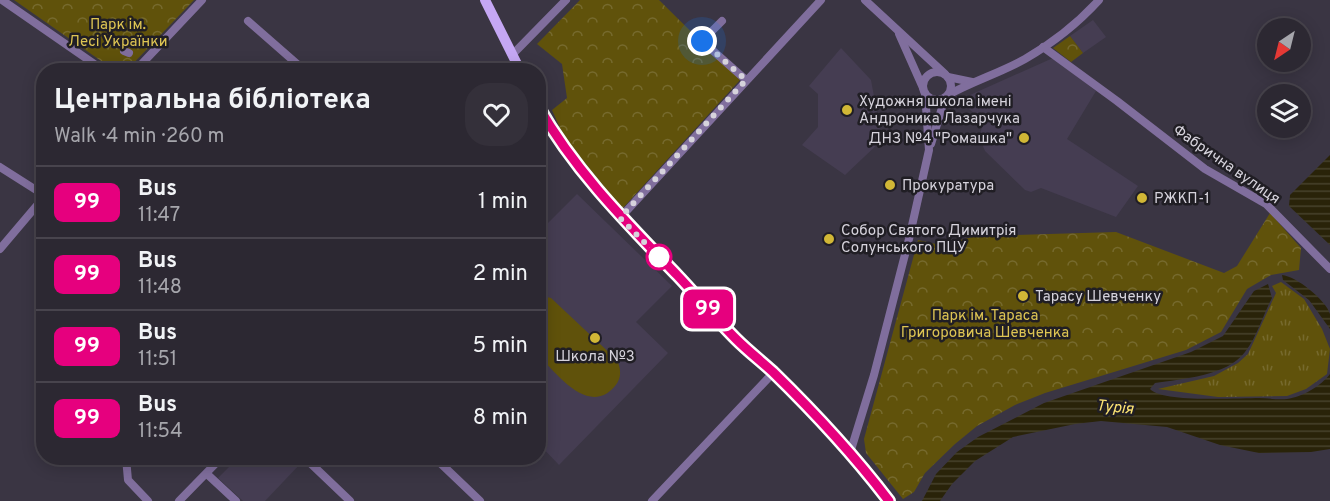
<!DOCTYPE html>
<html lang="en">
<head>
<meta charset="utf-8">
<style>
	:root { --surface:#2c2832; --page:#34303a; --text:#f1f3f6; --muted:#a6a6ac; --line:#48444d }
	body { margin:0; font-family:Overpass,sans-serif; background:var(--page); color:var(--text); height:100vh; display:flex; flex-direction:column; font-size:22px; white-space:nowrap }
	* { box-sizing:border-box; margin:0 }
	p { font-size:20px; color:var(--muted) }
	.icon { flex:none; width:33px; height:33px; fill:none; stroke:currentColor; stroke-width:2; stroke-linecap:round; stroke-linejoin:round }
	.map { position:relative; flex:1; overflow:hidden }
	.panel { position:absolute; left:36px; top:63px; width:510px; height:402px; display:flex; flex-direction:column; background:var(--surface); border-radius:24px; box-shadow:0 3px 15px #0003,0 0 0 2px var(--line) }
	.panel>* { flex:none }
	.badge { padding:0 12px; border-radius:9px; font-size:21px; line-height:39px }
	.needle { width:39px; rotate:215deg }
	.controls { position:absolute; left:1257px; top:18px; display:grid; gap:12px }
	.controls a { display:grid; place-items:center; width:54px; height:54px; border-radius:50%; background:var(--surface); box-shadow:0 3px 15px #0003,0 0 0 2px var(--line); font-size:30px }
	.you { position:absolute; width:30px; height:30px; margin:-15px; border:4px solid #fff; border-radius:50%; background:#1a73e8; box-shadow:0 0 0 9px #1a73e833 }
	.map>.badge { position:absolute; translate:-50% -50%; box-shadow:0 0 0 3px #fff }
	.round { display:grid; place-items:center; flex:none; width:63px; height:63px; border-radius:24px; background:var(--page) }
	.headline { display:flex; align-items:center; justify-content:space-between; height:102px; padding:0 18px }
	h1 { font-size:28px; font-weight:700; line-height:45px }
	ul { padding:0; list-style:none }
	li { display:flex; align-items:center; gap:18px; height:72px; padding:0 18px; border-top:2px solid var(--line) }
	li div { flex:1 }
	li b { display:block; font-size:22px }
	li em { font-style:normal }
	li .badge { min-width:66px; font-weight:700; text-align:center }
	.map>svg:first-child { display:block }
	.built { fill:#453d52 }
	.grass { fill:url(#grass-tufts) }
	.forest { fill:url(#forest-crowns) }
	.pitch { fill:#60520b }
	.water { fill:url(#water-rules) }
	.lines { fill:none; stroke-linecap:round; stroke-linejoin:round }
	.minor { stroke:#806e9d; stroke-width:8 }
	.major { stroke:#c5a7f4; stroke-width:10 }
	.line-casing { stroke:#fff; stroke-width:14 }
	.line { stroke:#e6007e; stroke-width:9 }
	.walk { stroke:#d6d3dc; stroke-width:6; stroke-dasharray:0 10.8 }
	.poi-dot { fill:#d1b736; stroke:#201e24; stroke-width:2 }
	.stop-dot { fill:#fff; stroke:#e6007e; stroke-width:3 }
	.labels { text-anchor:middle; stroke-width:5; stroke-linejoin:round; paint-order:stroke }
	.park-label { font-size:15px; fill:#dec553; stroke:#201e24 }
	.poi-label { font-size:15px; fill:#d6d3dc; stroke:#201e24; text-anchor:start }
	.street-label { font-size:15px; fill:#d6d3dc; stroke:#201e24 }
	.water-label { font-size:16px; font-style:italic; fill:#fde473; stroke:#201e24 }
</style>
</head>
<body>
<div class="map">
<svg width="1330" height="501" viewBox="0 0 1330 501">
	<defs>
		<pattern id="grass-tufts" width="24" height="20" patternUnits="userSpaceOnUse" patternTransform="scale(1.5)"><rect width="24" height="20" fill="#60520b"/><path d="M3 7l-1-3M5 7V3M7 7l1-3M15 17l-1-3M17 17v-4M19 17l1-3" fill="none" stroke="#766a2e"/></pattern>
		<pattern id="forest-crowns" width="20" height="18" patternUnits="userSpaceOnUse" patternTransform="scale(1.5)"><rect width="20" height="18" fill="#60520b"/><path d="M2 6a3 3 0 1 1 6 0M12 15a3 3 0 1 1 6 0" fill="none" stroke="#766a2e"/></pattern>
		<pattern id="water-rules" width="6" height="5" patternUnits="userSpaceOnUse" patternTransform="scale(1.5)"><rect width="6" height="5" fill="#292309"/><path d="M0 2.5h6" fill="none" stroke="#47422c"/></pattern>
	</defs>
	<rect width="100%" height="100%" fill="#3a3543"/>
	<g class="built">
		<path d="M 1093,20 L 1106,37 L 1083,53 L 1070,36 Z"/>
		<path d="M 841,48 L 871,80 L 882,140 L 845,175 L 802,145 L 818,127 L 818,94 L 809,86 Z"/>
		<path d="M 1053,58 L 1096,91 L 1067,139 L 1138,186 L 1116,217 L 1041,188 L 1031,192 L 1025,190 L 985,151 L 979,137 L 984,121 L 965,106 L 970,95 Z"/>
		<path d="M 577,194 L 672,286 L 636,322 L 668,353 L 559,465 L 539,444 L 538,233 Z"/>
		<path d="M 238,458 L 297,458 L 302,462 L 265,501 L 243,501 L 218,478 Z"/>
	</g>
	<path class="grass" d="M 1281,282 L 1304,299 L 1322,329 L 1330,349 L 1327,374 L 1306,389 L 1287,396 L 1218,397 L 1158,389 L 1214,376 L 1238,363 L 1248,354 L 1276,293 L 1272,286 Z"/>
	<g class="forest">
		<path d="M 14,0 L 194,0 L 127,70 L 114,70 Z"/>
		<path d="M 580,0 L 659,0 L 740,80 L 622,209 L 564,137 L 552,110 L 567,98 L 562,64 L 537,44 Z"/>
		<path d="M 1070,36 L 1083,53 L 1071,62 L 1053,48 Z"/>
		<path d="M 1270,213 L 1301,248 L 1299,270 L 1271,275 L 1247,289 L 1221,332 L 1186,350 L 1045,393 L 1015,405 L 977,426 L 955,444 L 925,473 L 914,492 L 903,499 L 866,453 L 864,439 L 918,240 L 940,245 L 977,236 L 1116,232 L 1224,273 L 1237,266 Z"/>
	</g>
	<path class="pitch" d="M 538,295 L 551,298 L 617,360 C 621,369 622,378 615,386 C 589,417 557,374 539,356 Z"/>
	<g class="water">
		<path d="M 1330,155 L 1330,245 L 1289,206 L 1290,195 Z"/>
		<path d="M 1282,275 C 1296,276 1326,300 1330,314 C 1330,318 1330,325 1330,329 L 1309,300 L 1283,280 Z"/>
		<path d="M 1268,284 L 1272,298 C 1263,315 1257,337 1245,352 C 1227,376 1182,379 1155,383 L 1150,389 C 1163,403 1238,398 1259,398 C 1268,398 1278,400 1287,399 C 1302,397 1321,386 1330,374 L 1330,449 L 1311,452 L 1259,453 L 1220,445 L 1167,427 L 1101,421 L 1075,424 L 1013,437 L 975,461 L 952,484 L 940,501 L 922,501 L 936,474 L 957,452 L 978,437 L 1044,403 L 1191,352 L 1223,336 L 1254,291 Z"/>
	</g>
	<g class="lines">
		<g class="minor">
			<path d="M 2,0 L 103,70"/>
			<path d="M 865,0 L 945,74"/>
			<path d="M 248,21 L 304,70"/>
			<path d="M 722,21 L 702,41 L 746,80"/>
			<path d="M 899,34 L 923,88"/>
			<path d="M 1043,47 L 1117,101 L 1205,169 L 1266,204 L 1330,269"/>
			<path d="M 124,51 L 129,53"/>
			<path d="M 512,55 L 566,0"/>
			<path d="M 136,70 L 202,0"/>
			<circle cx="937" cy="86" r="14"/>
			<path d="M 948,77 L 972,82"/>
			<path d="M 948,95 C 973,81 1000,73 1025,59 C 1051,44 1078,23 1099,0"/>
			<path d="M 538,133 L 549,124"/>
			<path d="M 931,144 L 945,98"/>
			<path d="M 0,167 L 44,195"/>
			<path d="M 620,218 L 821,0"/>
			<path d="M 0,249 L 44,197"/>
			<path d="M 850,453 L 874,375 L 909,239 L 929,150 L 925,93"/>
			<path d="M 126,458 L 128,480 L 148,501"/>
			<path d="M 305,458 L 350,501"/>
			<path d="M 435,458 L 480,501"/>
			<path d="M 207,474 L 236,501"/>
			<path d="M 179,501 L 221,458"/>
			<path d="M 652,501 L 773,373"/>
		</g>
		<g class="major">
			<path d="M 485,0 L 520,70"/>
			<path d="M 538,106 C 575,171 626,222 677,275 C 697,296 715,318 736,339 C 748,351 761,361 773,372 C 814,412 854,455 889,501"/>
		</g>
	</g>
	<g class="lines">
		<g class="line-casing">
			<path id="line" d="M 538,106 C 575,171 626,222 677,275 C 697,296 715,318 736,339 C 748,351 761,361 773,372 C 814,412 854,455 889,501"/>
		</g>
		<use href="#line" class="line"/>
		<path class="walk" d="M 659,257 L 663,261 L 620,218 L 746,80 L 702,41"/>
	</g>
	<g class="poi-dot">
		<circle cx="847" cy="110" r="6"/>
		<circle cx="1024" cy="138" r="6"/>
		<circle cx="890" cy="185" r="6"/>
		<circle cx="1142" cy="198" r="6"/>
		<circle cx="829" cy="239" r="6"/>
		<circle cx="1023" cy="296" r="6"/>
		<circle cx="595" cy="338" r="6"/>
	</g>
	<circle class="stop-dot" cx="659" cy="257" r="12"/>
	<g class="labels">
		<g class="park-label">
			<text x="118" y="29">Парк ім.<tspan x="118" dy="17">Лесі Українки</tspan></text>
			<text x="985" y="320">Парк ім. Тараса<tspan x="985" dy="17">Григоровича Шевченка</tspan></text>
		</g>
		<g class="poi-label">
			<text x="859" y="106">Художня школа імені<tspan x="859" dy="17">Андроника Лазарчука</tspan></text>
			<text x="1012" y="143" text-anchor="end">ДНЗ №4 "Ромашка"</text>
			<text x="902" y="190">Прокуратура</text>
			<text x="1154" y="203">РЖКП-1</text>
			<text x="841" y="235">Собор Святого Димитрія<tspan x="841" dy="17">Солунського ПЦУ</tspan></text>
			<text x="1035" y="301">Тарасу Шевченку</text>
			<text x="595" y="361" text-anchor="middle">Школа №3</text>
		</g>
		<g class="street-label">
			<text transform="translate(1227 164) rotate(35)" y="5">Фабрична вулиця</text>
		</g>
		<g class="water-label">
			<text transform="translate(1115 406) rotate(6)" y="6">Турія</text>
		</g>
	</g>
</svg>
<div class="controls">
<a><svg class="needle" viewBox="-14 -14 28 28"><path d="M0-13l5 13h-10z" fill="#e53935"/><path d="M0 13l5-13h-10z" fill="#a6a6ac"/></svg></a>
<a><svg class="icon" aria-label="layers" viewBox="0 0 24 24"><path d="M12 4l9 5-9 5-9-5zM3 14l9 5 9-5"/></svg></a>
</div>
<div class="you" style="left:702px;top:41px"></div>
<b class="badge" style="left:708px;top:309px;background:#e6007e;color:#fff">99</b>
<section class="panel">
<div class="headline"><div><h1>Центральна бібліотека</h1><p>Walk · 4 min · 260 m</p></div><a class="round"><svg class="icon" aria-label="heart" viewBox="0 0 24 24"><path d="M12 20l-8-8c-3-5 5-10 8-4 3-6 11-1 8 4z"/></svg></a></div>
<ul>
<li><span class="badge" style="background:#e6007e;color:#fff">99</span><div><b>Bus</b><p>11:47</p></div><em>1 min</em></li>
<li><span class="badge" style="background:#e6007e;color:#fff">99</span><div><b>Bus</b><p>11:48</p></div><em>2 min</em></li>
<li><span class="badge" style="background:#e6007e;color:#fff">99</span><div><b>Bus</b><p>11:51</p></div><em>5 min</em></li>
<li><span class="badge" style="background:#e6007e;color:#fff">99</span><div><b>Bus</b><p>11:54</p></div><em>8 min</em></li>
</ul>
</section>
</div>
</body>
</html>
